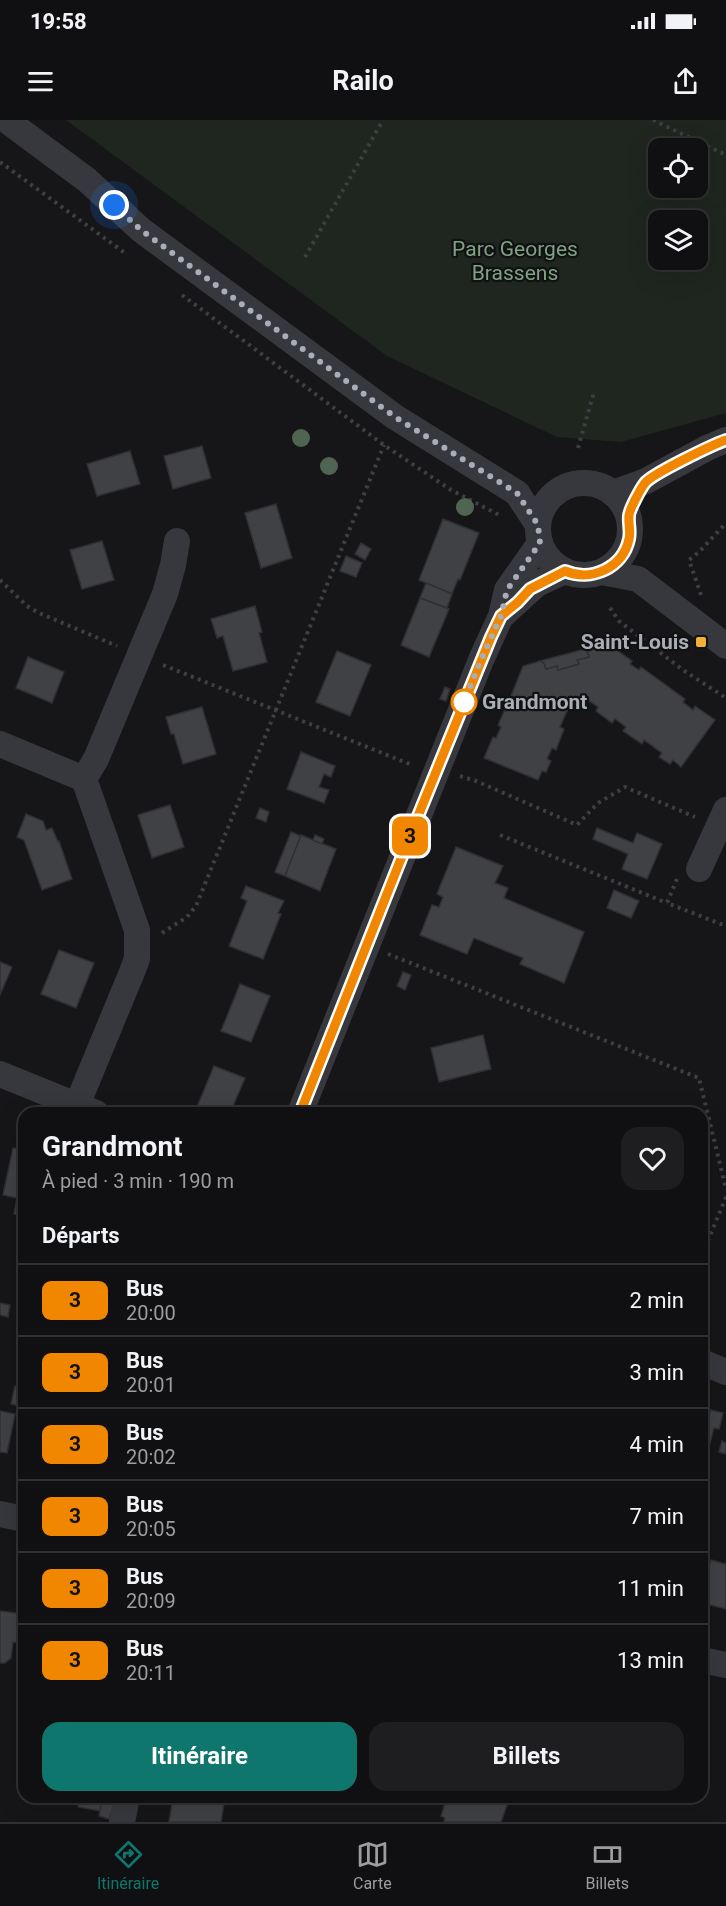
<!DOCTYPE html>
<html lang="fr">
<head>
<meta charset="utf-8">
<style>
	:root { --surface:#101012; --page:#1e1e20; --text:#f1f3f6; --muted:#9c9d9f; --line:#303032; --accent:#0f766e }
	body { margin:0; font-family:Roboto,sans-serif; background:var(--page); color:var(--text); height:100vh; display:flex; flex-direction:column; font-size:22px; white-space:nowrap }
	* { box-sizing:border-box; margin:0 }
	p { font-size:20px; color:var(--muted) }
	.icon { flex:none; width:33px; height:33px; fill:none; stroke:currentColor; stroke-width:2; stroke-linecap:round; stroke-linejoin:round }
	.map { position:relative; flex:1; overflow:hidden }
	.panel { position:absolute; left:18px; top:987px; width:690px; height:696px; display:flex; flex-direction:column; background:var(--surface); border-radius:18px; box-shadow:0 6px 24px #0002,0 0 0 2px var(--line) }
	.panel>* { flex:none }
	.badge { padding:0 12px; border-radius:9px; font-size:21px; line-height:39px }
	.tools { position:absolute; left:648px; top:18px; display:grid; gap:12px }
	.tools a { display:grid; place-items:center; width:60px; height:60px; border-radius:12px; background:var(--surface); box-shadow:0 6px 24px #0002,0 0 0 2px var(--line); font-size:30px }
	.you { position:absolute; width:30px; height:30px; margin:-15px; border:4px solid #fff; border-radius:50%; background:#1a73e8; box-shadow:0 0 0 9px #1a73e833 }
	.map>.badge { position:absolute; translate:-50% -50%; box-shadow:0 0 0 3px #fff }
	h2 { padding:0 24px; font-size:22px; line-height:54px }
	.round { display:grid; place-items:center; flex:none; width:63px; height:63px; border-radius:18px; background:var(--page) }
	.overview { display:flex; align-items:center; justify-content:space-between; height:102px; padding:0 24px }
	h1 { font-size:28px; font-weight:700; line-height:45px }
	.primary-button { display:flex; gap:12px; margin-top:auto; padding:12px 24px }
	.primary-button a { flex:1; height:69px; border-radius:18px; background:var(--accent); color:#fff; font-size:24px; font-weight:700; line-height:69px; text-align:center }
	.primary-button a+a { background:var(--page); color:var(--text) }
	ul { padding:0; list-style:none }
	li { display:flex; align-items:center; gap:18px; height:72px; padding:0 24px; border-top:2px solid var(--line) }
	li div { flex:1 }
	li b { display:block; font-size:22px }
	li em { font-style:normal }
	li .badge { min-width:66px; font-weight:700; text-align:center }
	.status { display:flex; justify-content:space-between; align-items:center; height:42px; padding:0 30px; background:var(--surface); direction:ltr }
	.status svg { height:16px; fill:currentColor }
	header { display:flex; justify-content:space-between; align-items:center; height:78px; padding:0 24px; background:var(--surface); font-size:27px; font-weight:700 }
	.menu { display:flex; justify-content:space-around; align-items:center; height:84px; border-top:2px solid var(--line); background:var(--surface); font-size:16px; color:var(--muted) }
	.menu a { display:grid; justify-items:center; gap:3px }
	.menu .active { color:var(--accent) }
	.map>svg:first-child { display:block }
	.green { fill:#1e261f; fill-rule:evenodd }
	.building { fill:#404145; stroke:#303034; stroke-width:1.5 }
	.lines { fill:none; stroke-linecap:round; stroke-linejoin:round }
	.path { stroke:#3d3f44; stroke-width:4; stroke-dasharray:3 4.5; stroke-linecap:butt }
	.minor { stroke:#37383d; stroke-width:26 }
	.tree { fill:#506452 }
	.line-casing { stroke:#fff; stroke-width:14 }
	.line { stroke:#f18700; stroke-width:9 }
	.walk { stroke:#a8adb8; stroke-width:6; stroke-dasharray:0 10.8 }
	.poi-dot { fill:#f2b134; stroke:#111113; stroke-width:2 }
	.stop-dot { fill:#fff; stroke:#f18700; stroke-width:3 }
	.labels { text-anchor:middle; stroke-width:4.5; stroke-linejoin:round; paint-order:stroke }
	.park-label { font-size:21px; fill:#7fa381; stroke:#111113 }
	.poi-label { font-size:21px; font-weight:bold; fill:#a8adb8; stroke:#111113; text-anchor:end }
	.stop-label { font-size:21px; font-weight:bold; fill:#a8adb8; stroke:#111113; text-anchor:start }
</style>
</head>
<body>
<div class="status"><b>19:58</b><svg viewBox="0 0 49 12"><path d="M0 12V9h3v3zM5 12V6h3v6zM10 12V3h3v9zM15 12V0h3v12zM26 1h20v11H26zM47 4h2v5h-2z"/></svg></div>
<header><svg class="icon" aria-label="menu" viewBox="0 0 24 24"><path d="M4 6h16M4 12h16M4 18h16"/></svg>Railo<svg class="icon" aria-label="share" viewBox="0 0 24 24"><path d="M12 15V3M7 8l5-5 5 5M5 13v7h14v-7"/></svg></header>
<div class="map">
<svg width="726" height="1702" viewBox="0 0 726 1702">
	<rect width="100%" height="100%" fill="#161618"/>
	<path class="green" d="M 66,0 L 726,0 L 726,293 L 621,322 L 557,317 L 387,236 ZM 658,28 L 698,28 L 698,68 L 658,68 ZM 658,100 L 698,100 L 698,140 L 658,140 Z"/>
	<g class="building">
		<path d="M 202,326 L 211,358 L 173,369 L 164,336 Z"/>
		<path d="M 130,331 L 140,364 L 97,376 L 87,344 Z"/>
		<path d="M 276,384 L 292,438 L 261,448 L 245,393 Z"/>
		<path d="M 443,399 L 479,413 L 460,460 L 458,459 L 452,474 L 419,460 Z"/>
		<path d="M 102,421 L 114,460 L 82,469 L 70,430 Z"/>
		<path d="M 361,423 L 371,429 L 365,440 L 355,434 Z"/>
		<path d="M 346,436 L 362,443 L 356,457 L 340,451 Z"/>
		<path d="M 426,463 L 452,474 L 447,488 L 420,478 Z"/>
		<path d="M 420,478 L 449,489 L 429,537 L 401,525 Z"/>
		<path d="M 255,486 L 262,512 L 259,513 L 267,542 L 233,551 L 223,516 L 217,518 L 211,499 Z"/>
		<path d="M 607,523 L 632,541 L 630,544 L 639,550 L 641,547 L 685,579 L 683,582 L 693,590 L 695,586 L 715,600 L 681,647 L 673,640 L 670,644 L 659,637 L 662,633 L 644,620 L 642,624 L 623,611 L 626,607 L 615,599 L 612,603 L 596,591 L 598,587 L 585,578 L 571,582 L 560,607 L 564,609 L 556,630 L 552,628 L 547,639 L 551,641 L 546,652 L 542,651 L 538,660 L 484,638 L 493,617 L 496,618 L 501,607 L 498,605 L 507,585 L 510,586 L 514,577 L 511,576 L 523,546 L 540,541 L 544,543 L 546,549 L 557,546 L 558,550 L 579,544 L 577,540 L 589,537 L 587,531 L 589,528 Z"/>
		<path d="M 589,528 L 587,531 L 589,537 L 577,540 L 579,544 L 558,550 L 557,546 L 546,549 L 544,543 L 540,541 Z"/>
		<path d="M 337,531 L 371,545 L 350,596 L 316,582 Z"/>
		<path d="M 28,537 L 64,552 L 52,583 L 16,568 Z"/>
		<path d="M 445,567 L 450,569 L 446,581 L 440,579 Z"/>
		<path d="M 202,587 L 216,634 L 183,644 L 174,614 L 171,614 L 166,597 Z"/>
		<path d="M 301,632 L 335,646 L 331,657 L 324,654 L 319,667 L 329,670 L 324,683 L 287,669 Z"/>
		<path d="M 170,685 L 184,727 L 152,738 L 138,695 Z"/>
		<path d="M 260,688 L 269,692 L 266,702 L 256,698 Z"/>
		<path d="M 26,694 L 43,701 L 46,710 L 52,708 L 58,722 L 59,721 L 72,759 L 42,770 L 24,720 L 17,717 Z"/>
		<path d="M 597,708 L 633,723 L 637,713 L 662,724 L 647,759 L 622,749 L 628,734 L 593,719 Z"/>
		<path d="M 291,712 L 301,716 L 285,756 L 275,752 Z"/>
		<path d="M 301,715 L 336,729 L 320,771 L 285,756 Z"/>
		<path d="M 315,715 L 324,719 L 322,724 L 313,720 Z"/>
		<path d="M 456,727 L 503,746 L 495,763 L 508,768 L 504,778 L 584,812 L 564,863 L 520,844 L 523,838 L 474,818 L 467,834 L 420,815 L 432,785 L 439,787 L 443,777 L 437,774 Z"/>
		<path d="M 246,766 L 284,781 L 278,793 L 281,794 L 263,839 L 229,826 L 247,781 L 241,778 Z"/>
		<path d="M 614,770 L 639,781 L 631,798 L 607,788 Z"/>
		<path d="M 59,830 L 94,843 L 76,888 L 41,874 Z"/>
		<path d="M 0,842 L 12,847 L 0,875 Z"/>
		<path d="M 403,852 L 411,855 L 405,870 L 397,866 Z"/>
		<path d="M 240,864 L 270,876 L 251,922 L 221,911 Z"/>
		<path d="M 483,915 L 491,949 L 439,962 L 431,928 Z"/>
		<path d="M 214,946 L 245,958 L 230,993 L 212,993 L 197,987 Z"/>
		<path d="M 412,989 L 413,993 L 395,993 Z"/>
		<path d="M 13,1028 L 24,1030 L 24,1096 L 14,1094 L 17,1078 L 3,1075 Z"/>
		<path d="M 0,1183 L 10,1185 L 8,1197 L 0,1195 Z"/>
		<path d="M 15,1266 L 24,1268 L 24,1287 L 11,1284 Z"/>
		<path d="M 711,1290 L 723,1293 L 719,1309 L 714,1308 L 708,1330 L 702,1328 L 702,1316 Z"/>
		<path d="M 0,1291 L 15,1294 L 7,1333 L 0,1332 Z"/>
		<path d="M 722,1321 L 726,1323 L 726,1334 L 719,1332 Z"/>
		<path d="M 711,1440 L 726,1444 L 726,1489 L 702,1483 L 702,1472 Z"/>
		<path d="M 0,1491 L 24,1494 L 24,1523 L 13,1522 L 11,1538 L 5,1543 L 0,1543 Z"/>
		<path d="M 80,1677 L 102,1679 L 100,1691 L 78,1687 Z"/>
		<path d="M 90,1677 L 117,1677 L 113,1694 L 111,1693 L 109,1699 L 99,1696 L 102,1679 Z"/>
		<path d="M 170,1677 L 225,1677 L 221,1702 L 169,1702 L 172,1684 L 169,1683 Z"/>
		<path d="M 447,1677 L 510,1677 L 501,1702 L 444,1702 L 445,1698 L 441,1696 Z"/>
	</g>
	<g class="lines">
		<g class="path">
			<path d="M 653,0 L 726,35"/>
			<path d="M 0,42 L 125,133"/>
			<path d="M 305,137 L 383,0"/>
			<path d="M 182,175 L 384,325 L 451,370 L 501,396"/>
			<path d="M 578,328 L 594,272"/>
			<path d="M 0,460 L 27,486 L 39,493 L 117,526"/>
			<path d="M 701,475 L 689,440 L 699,432 L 726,403"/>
			<path d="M 610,488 L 619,501 L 683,550 L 726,578"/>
			<path d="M 163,545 L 412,645"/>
			<path d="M 460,656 L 476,661 L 577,705 L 598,683 L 625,667 L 695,697"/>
			<path d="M 500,715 L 667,783"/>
			<path d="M 677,759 L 667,783 L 726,806"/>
			<path d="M 162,813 L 187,797 L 196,786 L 384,325"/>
			<path d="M 388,834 L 699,958 L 726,1069"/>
			<path d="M 702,1135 L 726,1077"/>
		</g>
		<g class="minor">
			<path d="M 6,0 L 87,60 L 141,110 L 395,297 L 517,373 L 538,405"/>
			<circle cx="584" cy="409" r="46"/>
			<path d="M 613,373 L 646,361 L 707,328 L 726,320"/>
			<path d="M 602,452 L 638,459 L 726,526"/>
			<path d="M 504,494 L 537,464 L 565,451"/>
			<path d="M 0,624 L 84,659 L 96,639 L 165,474 L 173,445 L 177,421"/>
			<path d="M 699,749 L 726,690"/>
			<path d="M 0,954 L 96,993"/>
			<path d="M 77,985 L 132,852 L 137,839 L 137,810 L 84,659"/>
			<path d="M 300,993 L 481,540 L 501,496 L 507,470 L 540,423"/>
			<path d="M 702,1242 L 726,1252"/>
			<path d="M 0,1394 L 24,1399"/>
			<path d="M 702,1540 L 726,1545"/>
			<path d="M 122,1702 L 127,1677"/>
		</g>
	</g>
	<g class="tree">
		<circle cx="301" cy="318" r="9"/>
		<circle cx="329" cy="346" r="9"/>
		<circle cx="465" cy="387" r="9"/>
	</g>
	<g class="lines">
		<g class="line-casing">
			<path id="line" d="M 300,993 L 416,701 L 491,517 L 501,496 L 518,482 L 530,469 L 565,451 C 591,462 623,448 629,419 C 631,411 628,403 629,396 C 629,390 641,368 645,363 C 652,354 712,325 726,320"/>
		</g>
		<use href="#line" class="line"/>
		<path class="walk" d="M 114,85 L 141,110 L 395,297 L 517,373 L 538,405 L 540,423 L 507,470 L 501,496 L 481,540 L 464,582"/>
	</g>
	<rect class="poi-dot" x="695" y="516" width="12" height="12" rx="3"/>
	<circle class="stop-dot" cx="464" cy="582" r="12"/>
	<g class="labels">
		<g class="park-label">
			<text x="515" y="136">Parc Georges<tspan x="515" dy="24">Brassens</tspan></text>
		</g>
		<g class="poi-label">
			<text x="689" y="529">Saint-Louis</text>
		</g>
		<g class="stop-label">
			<text x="482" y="589">Grandmont</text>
		</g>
	</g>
</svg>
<div class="tools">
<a><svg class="icon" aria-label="locate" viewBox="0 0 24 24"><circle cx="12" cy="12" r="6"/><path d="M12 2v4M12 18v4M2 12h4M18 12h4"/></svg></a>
<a><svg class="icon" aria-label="layers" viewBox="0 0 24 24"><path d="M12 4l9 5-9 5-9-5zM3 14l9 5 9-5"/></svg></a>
</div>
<div class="you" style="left:114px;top:85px"></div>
<b class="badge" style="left:410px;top:716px;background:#f18700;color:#111">3</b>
<section class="panel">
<div class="overview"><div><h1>Grandmont</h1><p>À pied · 3 min · 190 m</p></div><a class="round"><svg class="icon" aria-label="heart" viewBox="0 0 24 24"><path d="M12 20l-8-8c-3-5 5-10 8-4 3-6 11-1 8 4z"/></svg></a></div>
<h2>Départs</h2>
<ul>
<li><span class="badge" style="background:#f18700;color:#111">3</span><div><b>Bus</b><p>20:00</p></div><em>2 min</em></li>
<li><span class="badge" style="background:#f18700;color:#111">3</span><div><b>Bus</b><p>20:01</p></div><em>3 min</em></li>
<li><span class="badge" style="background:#f18700;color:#111">3</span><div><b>Bus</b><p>20:02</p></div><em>4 min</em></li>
<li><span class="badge" style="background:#f18700;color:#111">3</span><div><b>Bus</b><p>20:05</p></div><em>7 min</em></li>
<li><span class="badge" style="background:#f18700;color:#111">3</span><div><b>Bus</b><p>20:09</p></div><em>11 min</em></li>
<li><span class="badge" style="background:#f18700;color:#111">3</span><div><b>Bus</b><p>20:11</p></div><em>13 min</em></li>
</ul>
<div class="primary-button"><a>Itinéraire</a><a>Billets</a></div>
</section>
</div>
<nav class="menu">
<a class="active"><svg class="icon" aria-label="directions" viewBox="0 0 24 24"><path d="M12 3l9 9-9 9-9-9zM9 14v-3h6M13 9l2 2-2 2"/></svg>Itinéraire</a>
<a><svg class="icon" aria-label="map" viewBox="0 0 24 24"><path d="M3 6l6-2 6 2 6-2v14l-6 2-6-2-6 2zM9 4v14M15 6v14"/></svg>Carte</a>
<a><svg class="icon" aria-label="tickets" viewBox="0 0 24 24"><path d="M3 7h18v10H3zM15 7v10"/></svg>Billets</a>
</nav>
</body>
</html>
